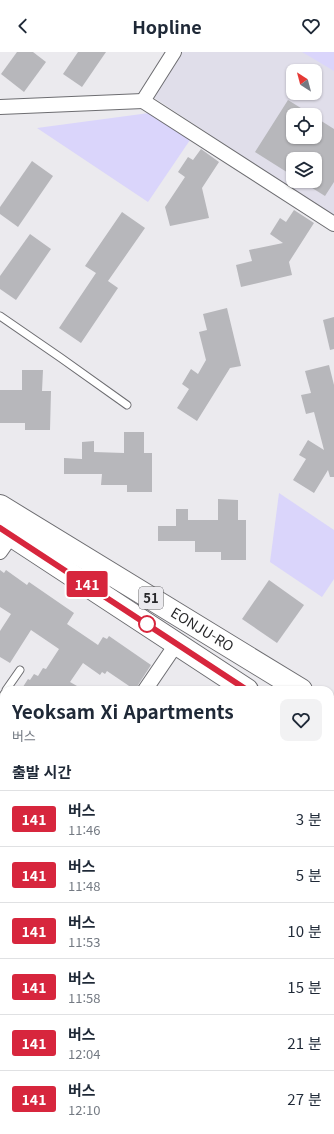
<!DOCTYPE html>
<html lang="ko">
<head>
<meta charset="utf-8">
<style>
	:root { --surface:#fff; --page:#f2f2f3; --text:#1f2937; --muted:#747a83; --line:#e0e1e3 }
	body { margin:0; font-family:Georgia,"Noto Sans KR",serif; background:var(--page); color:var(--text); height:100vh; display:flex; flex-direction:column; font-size:15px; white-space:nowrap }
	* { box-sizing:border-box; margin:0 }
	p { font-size:13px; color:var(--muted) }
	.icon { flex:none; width:22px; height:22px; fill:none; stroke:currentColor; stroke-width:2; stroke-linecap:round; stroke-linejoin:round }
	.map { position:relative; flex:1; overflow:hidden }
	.details { position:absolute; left:0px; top:634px; width:334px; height:448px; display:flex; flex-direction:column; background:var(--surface); border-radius:12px 12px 0 0; box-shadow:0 1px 3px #0004 }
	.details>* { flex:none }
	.badge { padding:0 8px; border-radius:3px; font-size:14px; line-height:26px }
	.needle { width:26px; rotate:324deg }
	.fabs { position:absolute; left:286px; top:12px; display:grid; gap:8px }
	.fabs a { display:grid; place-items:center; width:36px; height:36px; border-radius:8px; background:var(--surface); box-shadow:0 1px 3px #0004; font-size:20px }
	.map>.badge { position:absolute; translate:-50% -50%; box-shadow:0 0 0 2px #fff }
	h2 { padding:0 12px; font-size:15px; line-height:36px }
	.round { display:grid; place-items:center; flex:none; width:42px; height:42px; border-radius:8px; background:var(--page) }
	.headline { display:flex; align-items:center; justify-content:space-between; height:68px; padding:0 12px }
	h1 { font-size:19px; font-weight:700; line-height:30px }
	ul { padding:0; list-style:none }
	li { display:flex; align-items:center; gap:12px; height:56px; padding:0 12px; border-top:1px solid var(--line) }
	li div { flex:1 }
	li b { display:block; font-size:15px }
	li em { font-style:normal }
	li .badge { min-width:44px; font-weight:700; text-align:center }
	header { display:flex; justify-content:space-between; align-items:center; height:52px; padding:0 12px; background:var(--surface); font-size:18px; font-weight:700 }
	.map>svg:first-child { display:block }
	.built { fill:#e0deea; fill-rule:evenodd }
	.green { fill:#dad5fb }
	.building { fill:#b7b7bb }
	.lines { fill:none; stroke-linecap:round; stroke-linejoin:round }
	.service-casing { stroke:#6d6d71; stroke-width:9 }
	.minor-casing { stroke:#6d6d71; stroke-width:16 }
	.secondary-casing { stroke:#6d6d71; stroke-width:21 }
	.primary-casing { stroke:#6d6d71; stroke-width:24 }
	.service { stroke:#fff; stroke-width:7 }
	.minor { stroke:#fff; stroke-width:14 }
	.secondary { stroke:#fff; stroke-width:19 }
	.primary { stroke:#fff; stroke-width:22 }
	.line-casing { stroke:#fff; stroke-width:9 }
	.line { stroke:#d7263d; stroke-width:6 }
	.stop-dot { fill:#fff; stroke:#d7263d; stroke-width:2 }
	.labels { text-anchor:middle; stroke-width:3; stroke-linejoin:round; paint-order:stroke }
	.shield { fill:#ebeaee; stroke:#626265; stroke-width:1 }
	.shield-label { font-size:13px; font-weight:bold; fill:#28282a }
	.street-label { font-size:14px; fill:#28282a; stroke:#ebeaee }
</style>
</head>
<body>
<header><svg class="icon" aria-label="back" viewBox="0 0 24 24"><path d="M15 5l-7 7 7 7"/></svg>Hopline<svg class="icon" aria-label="heart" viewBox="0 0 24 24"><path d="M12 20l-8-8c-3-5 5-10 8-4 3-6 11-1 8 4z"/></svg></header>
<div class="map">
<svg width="334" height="1082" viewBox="0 0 334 1082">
	<rect width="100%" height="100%" fill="#ebeaee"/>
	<path class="built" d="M 182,0 L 334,0 L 334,165 L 153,45 ZM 293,19 L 315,19 L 315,41 L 293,41 ZM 293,63 L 315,63 L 315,85 L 293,85 ZM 293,107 L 315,107 L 315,129 L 293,129 Z"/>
	<g class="green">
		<path d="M 302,0 L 334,0 L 334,19 Z"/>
		<path d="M 149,61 L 190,88 L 148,150 L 37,76 Z"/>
		<path d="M 279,441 L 334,478 L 334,527 L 322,545 L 270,510 Z"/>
	</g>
	<g class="building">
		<path d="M 17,0 L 33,0 L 46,10 L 24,40 L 1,22 Z"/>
		<path d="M 78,0 L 106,0 L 82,35 L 63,22 Z"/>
		<path d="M 288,48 L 312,63 L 293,63 L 293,85 L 315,85 L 315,65 L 334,77 L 334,130 L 325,144 L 301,129 L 315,129 L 315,107 L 293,107 L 293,124 L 255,100 Z"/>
		<path d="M 201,97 L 219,110 L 202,136 L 209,166 L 170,174 L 165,155 L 185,125 L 178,120 L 188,105 L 193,108 Z"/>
		<path d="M 32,109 L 53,124 L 18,175 L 0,162 L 0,155 Z"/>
		<path d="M 294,158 L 314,171 L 289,210 L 292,223 L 241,235 L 236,213 L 252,209 L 249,198 L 283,191 L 270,182 L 280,166 L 286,170 Z"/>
		<path d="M 122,160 L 145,176 L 108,229 L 118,236 L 81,291 L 59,276 L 96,221 L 85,214 Z"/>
		<path d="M 30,182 L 51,197 L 16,248 L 0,237 L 0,224 Z"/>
		<path d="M 227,256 L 241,314 L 230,316 L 197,369 L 177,356 L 189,337 L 182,332 L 191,317 L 198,322 L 206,308 L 199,280 L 207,278 L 203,262 Z"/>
		<path d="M 334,265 L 334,297 L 330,298 L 323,268 Z"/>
		<path d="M 329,313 L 334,333 L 334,425 L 330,425 L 328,418 L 314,441 L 293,428 L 306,407 L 299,403 L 308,388 L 324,398 L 314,360 L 306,362 L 301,343 L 311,341 L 305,319 Z"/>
		<path d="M 22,318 L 43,318 L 42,339 L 51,339 L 50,378 L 25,378 L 25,371 L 0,371 L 0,338 L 22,338 Z"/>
		<path d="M 124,380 L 144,380 L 144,401 L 152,401 L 152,440 L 127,440 L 127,433 L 101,433 L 102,422 L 64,422 L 64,406 L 82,407 L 82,390 L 94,389 L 94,400 L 124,401 Z"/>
		<path d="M 218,447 L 238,448 L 238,468 L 246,468 L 246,508 L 221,508 L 221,500 L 195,500 L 195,489 L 158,489 L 158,474 L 176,474 L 176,457 L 188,457 L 188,468 L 218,468 Z"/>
		<path d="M 0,518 L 4,521 L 6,518 L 27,533 L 29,530 L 74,561 L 67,572 L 98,593 L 103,585 L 107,587 L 109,584 L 151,613 L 138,633 L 137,638 L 135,638 L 107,619 L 105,622 L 102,620 L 100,623 L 83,611 L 70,630 L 84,638 L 21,638 L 28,627 L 30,628 L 34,622 L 38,624 L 43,616 L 46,617 L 59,597 L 31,578 L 10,611 L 0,605 L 0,579 L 11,562 L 0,555 Z"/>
		<path d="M 269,528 L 304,553 L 277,591 L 242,567 Z"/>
	</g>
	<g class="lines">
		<g class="service-casing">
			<g id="service">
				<path d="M 0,264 L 61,306 L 127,353"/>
				<path d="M 6,638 L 20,618"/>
				<path d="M 0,648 L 4,642"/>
				<path d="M 0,754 L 4,757"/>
				<path d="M 0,839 L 4,842"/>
				<path d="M 330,994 L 334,997"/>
				<path d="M 0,1012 L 4,1006"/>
				<path d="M 135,1082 L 136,1078"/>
			</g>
		</g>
		<g class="minor-casing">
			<g id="minor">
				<path d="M 143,49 L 334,172"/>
				<path d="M 143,49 L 174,0"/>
				<path d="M 0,55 L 143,49"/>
				<path d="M 0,500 L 12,483"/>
				<path d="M 145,638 L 177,591"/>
				<path d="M 0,667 L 4,669"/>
				<path d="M 0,855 L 4,849"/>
				<path d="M 66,1082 L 67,1078"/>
			</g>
		</g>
		<g class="secondary-casing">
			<g id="secondary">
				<path d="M 330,857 L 334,847"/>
				<path d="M 238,1082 L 240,1078"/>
			</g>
		</g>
		<g class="primary-casing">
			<g id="primary">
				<path id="s1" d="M 0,454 L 301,638"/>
				<path d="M 0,476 L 247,638"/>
				<path d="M 330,657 L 334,659"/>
				<path d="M 330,695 L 334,697"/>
			</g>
		</g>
		<use href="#service" class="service"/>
		<use href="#minor" class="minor"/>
		<use href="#secondary" class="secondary"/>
		<use href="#primary" class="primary"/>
	</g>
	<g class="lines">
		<g class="line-casing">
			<path id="line" d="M 0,476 L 247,638"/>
		</g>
		<use href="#line" class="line"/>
	</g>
	<circle class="stop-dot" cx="147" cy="572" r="8"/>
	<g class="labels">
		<rect class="shield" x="139" y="535" width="24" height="22" rx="3"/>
		<g class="shield-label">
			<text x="151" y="551">51</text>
		</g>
		<g class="street-label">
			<text dy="5" stroke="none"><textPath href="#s1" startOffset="237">EONJU-RO</textPath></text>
		</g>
	</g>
</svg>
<div class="fabs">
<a><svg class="needle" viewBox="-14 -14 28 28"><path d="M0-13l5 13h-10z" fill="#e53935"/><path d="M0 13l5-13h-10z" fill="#747a83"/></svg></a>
<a><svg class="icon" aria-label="locate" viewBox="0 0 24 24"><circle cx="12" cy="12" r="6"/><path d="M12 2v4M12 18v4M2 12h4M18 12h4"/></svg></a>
<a><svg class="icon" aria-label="layers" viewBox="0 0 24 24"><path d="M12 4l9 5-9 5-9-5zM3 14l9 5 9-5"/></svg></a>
</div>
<b class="badge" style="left:87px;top:532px;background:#d7263d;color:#fff">141</b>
<section class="details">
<div class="headline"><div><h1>Yeoksam Xi Apartments</h1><p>버스</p></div><a class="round"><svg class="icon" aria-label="heart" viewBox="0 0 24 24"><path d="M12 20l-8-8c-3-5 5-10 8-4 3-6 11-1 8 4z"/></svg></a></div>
<h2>출발 시간</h2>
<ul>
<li><span class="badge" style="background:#d7263d;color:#fff">141</span><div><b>버스</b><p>11:46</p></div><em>3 분</em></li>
<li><span class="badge" style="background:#d7263d;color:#fff">141</span><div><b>버스</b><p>11:48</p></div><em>5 분</em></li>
<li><span class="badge" style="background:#d7263d;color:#fff">141</span><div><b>버스</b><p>11:53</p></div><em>10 분</em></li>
<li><span class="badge" style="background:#d7263d;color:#fff">141</span><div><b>버스</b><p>11:58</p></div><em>15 분</em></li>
<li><span class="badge" style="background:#d7263d;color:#fff">141</span><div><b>버스</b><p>12:04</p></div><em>21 분</em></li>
<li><span class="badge" style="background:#d7263d;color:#fff">141</span><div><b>버스</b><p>12:10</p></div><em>27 분</em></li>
</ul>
</section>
</div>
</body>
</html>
